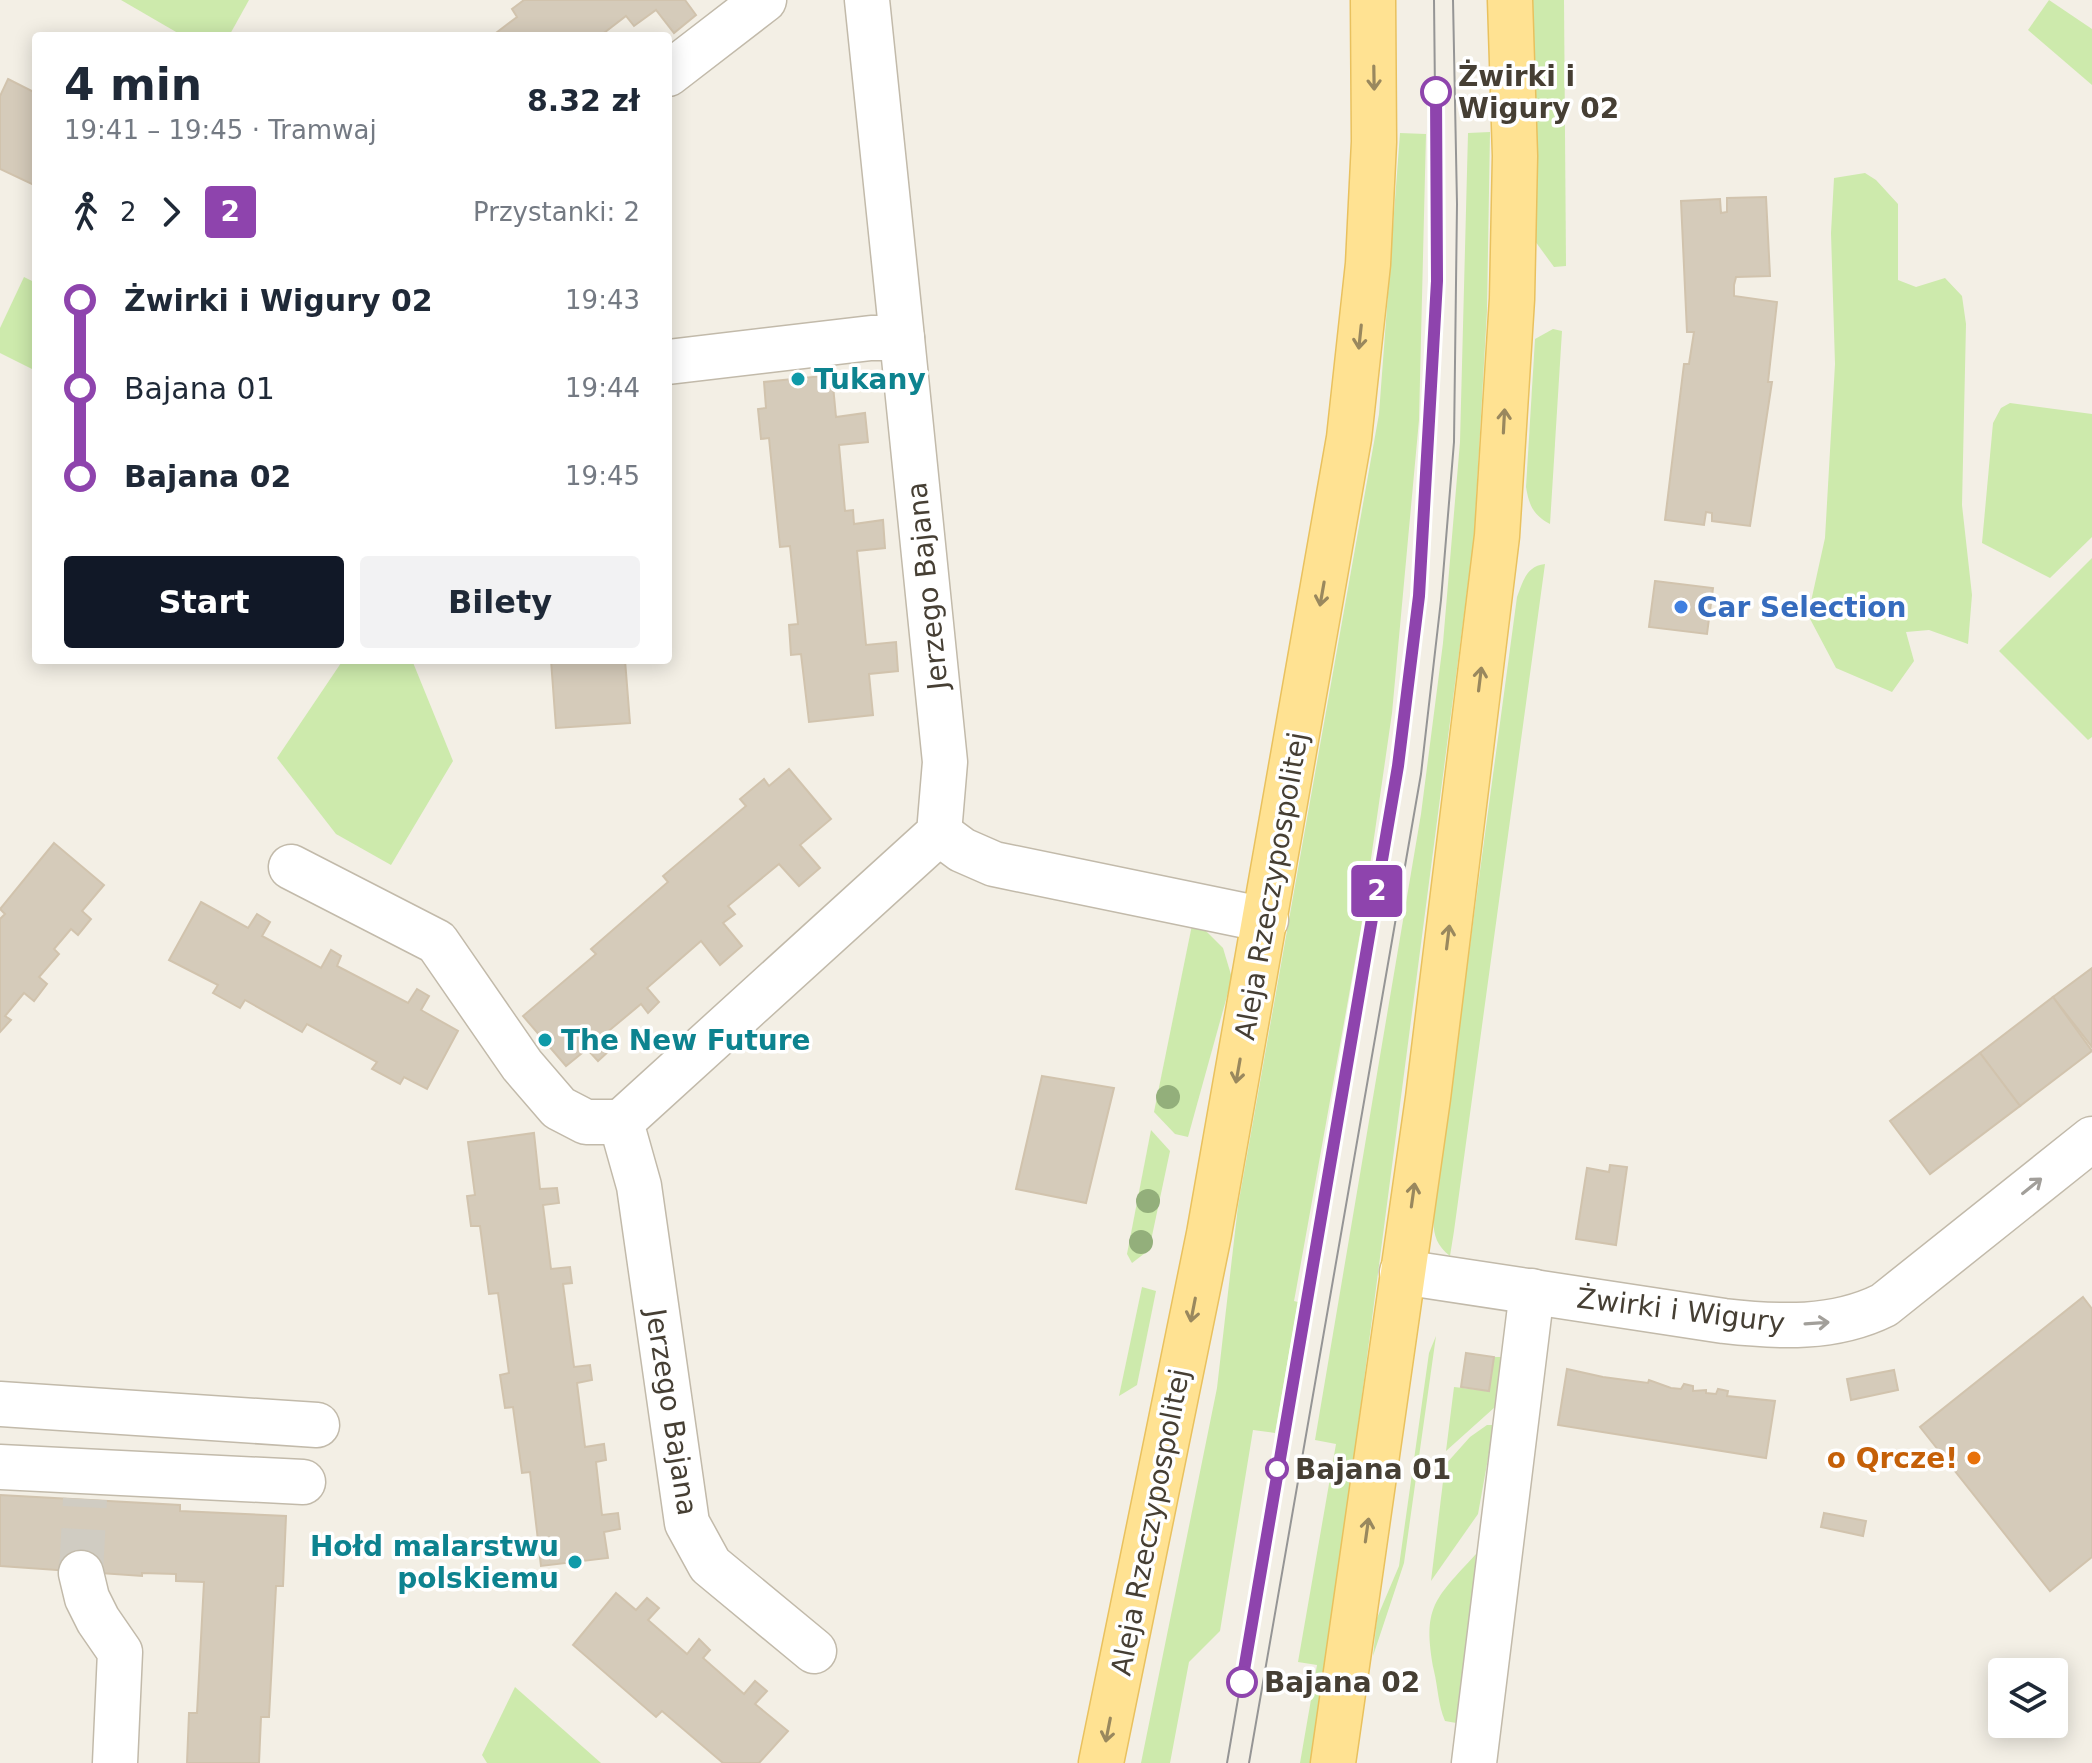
<!DOCTYPE html>
<html lang="pl">
<head>
<meta charset="utf-8">
<style>
	:root { --surface:#fff; --page:#f2f2f3; --text:#1f2937; --muted:#747a83; --accent:#111827 }
	body { margin:0; font-family:"DejaVu Sans",sans-serif; background:var(--page); color:var(--text); height:100vh; display:flex; flex-direction:column; font-size:30px; white-space:nowrap }
	* { box-sizing:border-box; margin:0 }
	p { font-size:26px; color:var(--muted) }
	.icon { flex:none; width:44px; height:44px; fill:none; stroke:currentColor; stroke-width:2; stroke-linecap:round; stroke-linejoin:round }
	.map { position:relative; flex:1; overflow:hidden }
	.details { position:absolute; left:32px; top:32px; width:640px; height:632px; display:flex; flex-direction:column; background:var(--surface); border-radius:8px; box-shadow:0 4px 20px #0003 }
	.details>* { flex:none }
	.badge { padding:0 16px; border-radius:6px; font-size:28px; line-height:52px }
	.buttons { position:absolute; left:1988px; top:1658px; display:grid; gap:16px }
	.buttons a { display:grid; place-items:center; width:80px; height:80px; border-radius:8px; background:var(--surface); box-shadow:0 4px 20px #0003; font-size:40px }
	.map>.badge { position:absolute; translate:-50% -50%; box-shadow:0 0 0 4px #fff }
	.legs { display:flex; align-items:center; gap:12px; height:88px; padding:0 32px; font-size:26px }
	.legs p { margin-inline-start:auto }
	.headline { display:flex; align-items:center; justify-content:space-between; height:136px; padding:0 32px }
	h1 { font-size:44px; font-weight:700; line-height:60px }
	.cta { display:flex; gap:16px; margin-top:auto; padding:16px 32px }
	.cta a { flex:1; height:92px; border-radius:8px; background:var(--accent); color:#fff; font-size:32px; font-weight:700; line-height:92px; text-align:center }
	.cta a+a { background:var(--page); color:var(--text) }
	ul { padding:0 32px; list-style:none }
	li { display:flex; align-items:center; gap:28px; height:88px; font-size:30px }
	li i { display:grid; place-items:center; width:12px; height:100%; margin:0 10px; background:currentColor }
	li i::after { content:''; width:20px; height:20px; margin:-10px; border:6px solid; border-radius:50%; background:var(--surface) }
	li p { margin-inline-start:auto }
	li:first-child i { background:linear-gradient(#0000 50%,currentColor 0) }
	li:last-child i { background:linear-gradient(currentColor 50%,#0000 0) }
	.map>svg:first-child { display:block }
	.green { fill:#cdeaac }
	.building { fill:#d5cbba; stroke:#d1c3ad; stroke-width:2 }
	.lines { fill:none; stroke-linecap:round; stroke-linejoin:round }
	.minor-tunnel { stroke:#d0ccc2; stroke-width:44; stroke-dasharray:44 22; stroke-linecap:butt }
	.minor-casing { stroke:#c2baaa; stroke-width:47 }
	.major-casing { stroke:#e9c15e; stroke-width:47 }
	.minor { stroke:#fff; stroke-width:44 }
	.major { stroke:#ffe292; stroke-width:44 }
	.tram { stroke:#959595; stroke-width:2 }
	.tree { fill:#93af7b }
	.oneway { stroke:#99885e }
	.oneway2 { stroke:#a29f9a }
	.line-1-casing { stroke:#fff; stroke-width:18 }
	.line-1 { stroke:#8e44ad; stroke-width:12 }
	.stop-1-dot { fill:#fff; stroke:#8e44ad; stroke-width:4 }
	.culture-dot { fill:#0f9aa8; stroke:#fff; stroke-width:3 }
	.shop-dot { fill:#3f7fe0; stroke:#fff; stroke-width:3 }
	.food-dot { fill:#e8710a; stroke:#fff; stroke-width:3 }
	.labels { text-anchor:middle; stroke-width:7; stroke-linejoin:round; paint-order:stroke }
	.stop-label { font-size:28px; font-weight:bold; fill:#463f34; stroke:#fff; text-anchor:start }
	.culture-label { font-size:28px; font-weight:bold; fill:#0d838f; stroke:#fff; text-anchor:start }
	.street-label { font-size:28px; fill:#463f34; stroke:#fff }
	.shop-label { font-size:28px; font-weight:bold; fill:#366cbe; stroke:#fff; text-anchor:start }
	.food-label { font-size:28px; font-weight:bold; fill:#c56008; stroke:#fff; text-anchor:end }
</style>
</head>
<body>
<div class="map">
<svg width="2092" height="1763" viewBox="0 0 2092 1763">
	<rect width="100%" height="100%" fill="#f3efe5"/>
	<g class="green">
		<path d="M 121,0 L 249,0 L 229,36 L 183,36 Z"/>
		<path d="M 1532,0 L 1564,0 L 1566,266 L 1554,267 L 1535,241 Z"/>
		<path d="M 2049,0 L 2092,29 L 2092,85 L 2028,30 Z"/>
		<path d="M 1490,132 L 1487,311 L 1474,538 L 1314,1763 L 1300,1763 L 1317,1665 L 1298,1662 L 1336,1444 L 1315,1440 L 1421,814 L 1443,643 L 1460,442 L 1468,133 Z"/>
		<path d="M 1400,133 L 1426,134 L 1419,420 L 1392,713 L 1361,928 L 1295,1296 L 1294,1301 L 1298,1302 L 1275,1433 L 1253,1430 L 1220,1631 L 1189,1662 L 1170,1763 L 1141,1763 L 1217,1388 L 1238,1206 L 1379,414 Z"/>
		<path d="M 1865,173 L 1876,180 L 1898,204 L 1898,280 L 1916,287 L 1945,278 L 1962,296 L 1966,324 L 1962,505 L 1972,595 L 1968,644 L 1929,630 L 1906,632 L 1914,661 L 1892,692 L 1836,668 L 1808,615 L 1825,538 L 1835,364 L 1831,233 L 1834,178 Z"/>
		<path d="M 24,277 L 36,283 L 36,371 L 0,353 L 0,328 Z"/>
		<path d="M 1553,329 L 1562,331 L 1550,524 C 1533,515 1529,505 1526,487 L 1535,339 Z"/>
		<path d="M 2010,403 L 2092,414 L 2092,537 L 2050,578 L 1982,543 L 1993,423 L 2001,408 Z"/>
		<path d="M 2092,558 L 2092,737 L 2088,740 L 1999,651 Z"/>
		<path d="M 1545,564 L 1454,1231 L 1450,1256 C 1429,1240 1433,1221 1436,1197 L 1517,597 C 1523,582 1526,566 1545,564 Z"/>
		<path d="M 343,660 L 412,660 L 453,761 L 391,865 L 336,834 L 277,758 Z"/>
		<path d="M 1192,925 L 1203,928 L 1223,948 L 1232,978 L 1188,1137 L 1175,1134 L 1154,1112 Z"/>
		<path d="M 1151,1130 L 1170,1151 L 1149,1250 L 1132,1263 L 1127,1254 Z"/>
		<path d="M 1142,1287 L 1156,1291 L 1137,1385 L 1119,1396 Z"/>
		<path d="M 1436,1336 L 1404,1563 L 1373,1656 L 1377,1618 L 1399,1566 L 1429,1353 Z"/>
		<path d="M 1494,1357 L 1503,1357 L 1495,1407 L 1446,1451 L 1454,1387 L 1488,1391 Z"/>
		<path d="M 1487,1425 L 1494,1425 L 1478,1514 L 1431,1581 L 1445,1465 L 1470,1437 Z"/>
		<path d="M 1476,1554 L 1462,1724 L 1445,1721 C 1438,1704 1438,1688 1434,1671 C 1422,1607 1434,1600 1476,1554 Z"/>
		<path d="M 515,1687 L 601,1763 L 487,1763 L 482,1755 Z"/>
	</g>
	<g class="building">
		<path d="M 524,0 L 685,0 L 696,15 L 674,33 L 656,10 L 634,26 L 626,16 L 600,36 L 492,36 L 517,17 L 512,9 Z"/>
		<path d="M 8,79 L 36,93 L 36,186 L 0,169 L 0,96 Z"/>
		<path d="M 1766,197 L 1770,276 L 1736,277 L 1734,285 L 1734,296 L 1777,302 L 1768,382 L 1772,382 L 1750,526 L 1712,521 L 1712,513 L 1706,512 L 1704,525 L 1665,520 L 1684,364 L 1689,364 L 1694,332 L 1687,332 L 1681,201 L 1720,199 L 1721,213 L 1727,212 L 1727,198 Z"/>
		<path d="M 832,375 L 836,417 L 865,413 L 868,442 L 839,445 L 845,511 L 853,510 L 854,524 L 883,520 L 885,548 L 857,551 L 866,645 L 896,642 L 898,671 L 869,674 L 873,715 L 809,722 L 801,654 L 791,655 L 789,625 L 798,624 L 790,546 L 780,547 L 769,438 L 761,439 L 758,409 L 766,408 L 764,382 Z"/>
		<path d="M 1655,581 L 1713,588 L 1707,634 L 1649,627 Z"/>
		<path d="M 551,660 L 625,660 L 630,723 L 556,728 Z"/>
		<path d="M 789,769 L 831,819 L 800,845 L 820,868 L 799,886 L 779,864 L 728,906 L 735,914 L 723,923 L 742,946 L 720,965 L 701,941 L 647,988 L 659,1002 L 648,1013 L 641,1004 L 599,1039 L 610,1050 L 598,1061 L 587,1049 L 566,1066 L 523,1016 L 596,954 L 591,949 L 668,882 L 663,876 L 746,806 L 740,799 L 764,779 L 769,786 Z"/>
		<path d="M 54,843 L 104,885 L 82,911 L 91,919 L 78,935 L 71,929 L 54,949 L 59,954 L 39,977 L 47,984 L 34,1001 L 24,993 L 5,1016 L 11,1020 L 0,1032 L 0,919 L 5,914 L 0,909 Z"/>
		<path d="M 201,902 L 248,928 L 257,914 L 270,922 L 262,936 L 321,968 L 331,950 L 341,956 L 337,966 L 408,1003 L 417,989 L 429,996 L 421,1010 L 458,1031 L 427,1089 L 404,1077 L 400,1084 L 372,1069 L 377,1062 L 307,1024 L 302,1032 L 245,1000 L 240,1008 L 213,993 L 218,985 L 169,960 Z"/>
		<path d="M 2092,968 L 2092,1047 L 2053,997 Z"/>
		<path d="M 2053,997 L 2092,1051 L 2020,1106 L 1980,1053 Z"/>
		<path d="M 1980,1053 L 2020,1106 L 1930,1174 L 1890,1121 Z"/>
		<path d="M 1042,1076 L 1114,1088 L 1086,1203 L 1016,1189 Z"/>
		<path d="M 534,1133 L 540,1189 L 557,1188 L 559,1203 L 543,1205 L 551,1269 L 570,1267 L 572,1283 L 563,1284 L 574,1367 L 590,1365 L 592,1380 L 577,1383 L 585,1447 L 604,1444 L 606,1460 L 596,1462 L 602,1515 L 618,1513 L 620,1529 L 604,1532 L 608,1558 L 541,1566 L 530,1472 L 522,1473 L 513,1407 L 505,1408 L 500,1375 L 509,1373 L 498,1293 L 489,1294 L 480,1226 L 471,1226 L 467,1196 L 475,1195 L 468,1142 Z"/>
		<path d="M 1610,1165 L 1627,1167 L 1616,1245 L 1576,1239 L 1587,1168 L 1609,1172 Z"/>
		<path d="M 2083,1297 L 2092,1309 L 2092,1557 L 2050,1591 L 1920,1427 Z"/>
		<path d="M 1466,1353 L 1494,1357 L 1489,1391 L 1461,1387 Z"/>
		<path d="M 1567,1369 L 1603,1377 L 1648,1383 L 1649,1380 L 1671,1388 L 1681,1389 L 1684,1384 L 1693,1386 L 1693,1391 L 1706,1390 L 1706,1393 L 1716,1394 L 1718,1389 L 1728,1391 L 1727,1396 L 1775,1401 L 1766,1458 L 1558,1425 Z"/>
		<path d="M 1894,1370 L 1898,1390 L 1851,1400 L 1847,1379 Z"/>
		<path d="M 0,1495 L 180,1505 L 180,1511 L 286,1516 L 283,1586 L 276,1586 L 269,1717 L 261,1717 L 259,1763 L 187,1763 L 189,1713 L 197,1713 L 204,1582 L 176,1581 L 176,1574 L 142,1573 L 142,1576 L 0,1566 Z"/>
		<path d="M 1824,1513 L 1866,1521 L 1863,1536 L 1821,1527 Z"/>
		<path d="M 616,1593 L 636,1610 L 647,1598 L 659,1608 L 648,1620 L 687,1654 L 699,1639 L 710,1650 L 703,1658 L 744,1694 L 755,1681 L 767,1691 L 755,1704 L 788,1731 L 759,1763 L 723,1763 L 662,1711 L 656,1717 L 573,1645 Z"/>
	</g>
	<g class="lines">
		<path class="minor-tunnel" d="M 81,1573 L 85,1499"/>
		<g class="minor-casing">
			<g id="minor">
				<path d="M 867,0 L 902,338"/>
				<path d="M 668,74 L 764,0"/>
				<path d="M 668,362 L 871,338 L 902,338 L 945,762 L 939,833 L 621,1122 L 639,1186 L 687,1523 L 710,1565 L 814,1651"/>
				<path d="M 939,833 L 962,850 L 994,864 L 1266,920"/>
				<path d="M 291,867 L 437,942 L 522,1065 L 559,1108 L 586,1122 L 621,1122"/>
				<path d="M 1402,1272 L 1724,1321 C 1778,1327 1834,1330 1884,1305 L 2092,1139"/>
				<path d="M 0,1404 L 317,1425"/>
				<path d="M 0,1467 L 303,1482"/>
				<path d="M 81,1573 L 87,1598 L 98,1620 L 120,1652 L 115,1763"/>
				<path d="M 1474,1763 L 1532,1291"/>
			</g>
		</g>
		<g class="major-casing">
			<g id="major">
				<path d="M 1101,1763 L 1209,1234 L 1349,438 L 1368,264 L 1374,142 L 1373,0"/>
				<path d="M 1333,1763 L 1428,1098 L 1497,536 L 1512,299 L 1515,156 L 1510,0"/>
			</g>
		</g>
		<use href="#minor" class="minor"/>
		<use href="#major" class="major"/>
		<g class="tram">
			<path d="M 1227,1763 L 1398,766 L 1419,596 L 1437,281 L 1434,0"/>
			<path d="M 1249,1763 L 1421,774 L 1441,600 L 1454,442 L 1457,204 L 1453,0"/>
		</g>
	</g>
	<g class="tree">
		<circle cx="1168" cy="1097" r="12"/>
		<circle cx="1148" cy="1201" r="12"/>
		<circle cx="1141" cy="1242" r="12"/>
	</g>
	<defs><path id="oneway-shaft" d="M-6 0H5M1.5-3L5.5 0L1.5 3" fill="none" stroke-width="1.6" stroke-linecap="round" stroke-linejoin="round" transform="scale(2)"/></defs>
	<g class="oneway">
		<use href="#oneway-shaft" transform="translate(1374 78) rotate(89)"/>
		<use href="#oneway-shaft" transform="translate(1360 337) rotate(96)"/>
		<use href="#oneway-shaft" transform="translate(1504 421) rotate(-87)"/>
		<use href="#oneway-shaft" transform="translate(1322 594) rotate(100)"/>
		<use href="#oneway-shaft" transform="translate(1480 679) rotate(-83)"/>
		<use href="#oneway-shaft" transform="translate(1448 937) rotate(-83)"/>
		<use href="#oneway-shaft" transform="translate(1238 1071) rotate(100)"/>
		<use href="#oneway-shaft" transform="translate(1413 1195) rotate(-82)"/>
		<use href="#oneway-shaft" transform="translate(1193 1310) rotate(101)"/>
		<use href="#oneway-shaft" transform="translate(1367 1530) rotate(-82)"/>
		<use href="#oneway-shaft" transform="translate(1108 1730) rotate(101)"/>
	</g>
	<g class="oneway2">
		<use href="#oneway-shaft" transform="translate(2032 1186) rotate(-39)"/>
		<use href="#oneway-shaft" transform="translate(1817 1323) rotate(-4)"/>
	</g>
	<g class="lines">
		<g class="line-1-casing">
			<path id="line-1" d="M 1242,1682 L 1398,766 L 1419,596 L 1437,281 L 1436,92"/>
		</g>
		<use href="#line-1" class="line-1"/>
	</g>
	<g class="stop-1-dot">
		<circle cx="1436" cy="92" r="14"/>
		<circle cx="1277" cy="1469" r="10"/>
		<circle cx="1242" cy="1682" r="14"/>
	</g>
	<g class="culture-dot">
		<circle cx="798" cy="379" r="8"/>
		<circle cx="545" cy="1040" r="8"/>
		<circle cx="575" cy="1562" r="8"/>
	</g>
	<circle class="shop-dot" cx="1681" cy="607" r="8"/>
	<circle class="food-dot" cx="1974" cy="1458" r="8"/>
	<g class="labels">
		<g class="stop-label">
			<text x="1458" y="86">Żwirki i<tspan x="1458" dy="32">Wigury 02</tspan></text>
			<text x="1295" y="1479">Bajana 01</text>
			<text x="1264" y="1692">Bajana 02</text>
		</g>
		<g class="culture-label">
			<text x="814" y="389">Tukany</text>
			<text x="561" y="1050">The New Future</text>
			<text x="559" y="1556" text-anchor="end">Hołd malarstwu<tspan x="559" dy="32">polskiemu</tspan></text>
		</g>
		<g class="street-label">
			<text transform="translate(927 586) rotate(-96)" y="10">Jerzego Bajana</text>
			<text transform="translate(1271 886) rotate(-80)" y="10">Aleja Rzeczypospolitej</text>
			<text transform="translate(1681 1310) rotate(7)" y="10">Żwirki i Wigury</text>
			<text transform="translate(672 1412) rotate(81)" y="10">Jerzego Bajana</text>
			<text transform="translate(1150 1522) rotate(-79)" y="10">Aleja Rzeczypospolitej</text>
		</g>
		<g class="shop-label">
			<text x="1697" y="617">Car Selection</text>
		</g>
		<g class="food-label">
			<text x="1958" y="1468">o Qrcze!</text>
		</g>
	</g>
</svg>
<div class="buttons">
<a><svg class="icon" aria-label="layers" viewBox="0 0 24 24"><path d="M12 4l9 5-9 5-9-5zM3 14l9 5 9-5"/></svg></a>
</div>
<b class="badge" style="left:1377px;top:891px;background:#8e44ad;color:#fff">2</b>
<section class="details">
<div class="headline"><div><h1>4 min</h1><p>19:41 – 19:45 · Tramwaj</p></div><b>8.32 zł</b></div>
<div class="legs"><svg class="icon" aria-label="walk" viewBox="0 0 24 24"><circle cx="13" cy="4" r="2"/><path d="M13 8l-2 6 4 7M11 14l-3 7M7 12l3-4h3l4 4"/></svg>2<svg class="icon" aria-label="forward" viewBox="0 0 24 24"><path d="M9 5l7 7-7 7"/></svg><b class="badge" style="background:#8e44ad;color:#fff">2</b><p>Przystanki: 2</p></div>
<ul>
<li><i style="color:#8e44ad"></i><b>Żwirki i Wigury 02</b><p>19:43</p></li>
<li><i style="color:#8e44ad"></i><span>Bajana 01</span><p>19:44</p></li>
<li><i style="color:#8e44ad"></i><b>Bajana 02</b><p>19:45</p></li>
</ul>
<div class="cta"><a>Start</a><a>Bilety</a></div>
</section>
</div>
</body>
</html>
